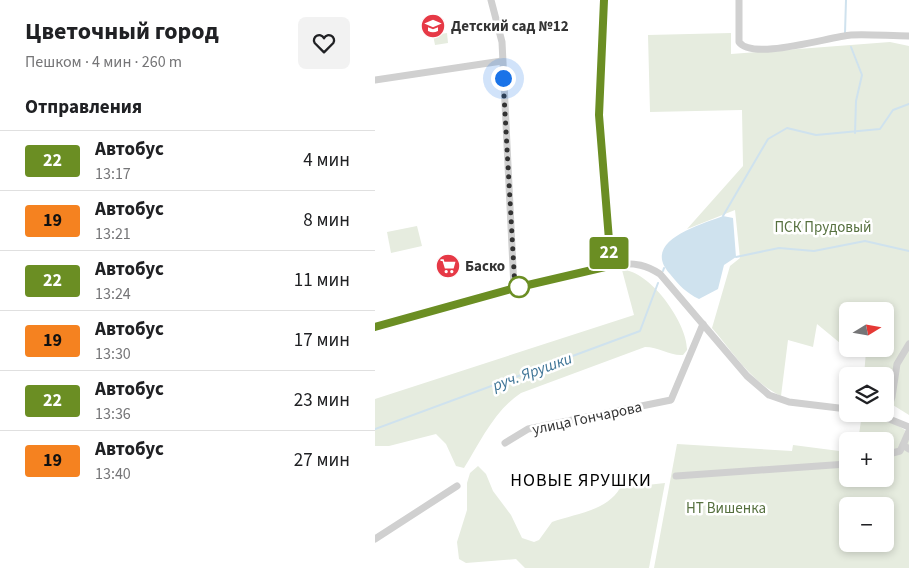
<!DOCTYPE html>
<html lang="ru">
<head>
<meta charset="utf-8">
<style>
	:root { --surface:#fff; --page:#f2f2f2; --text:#202124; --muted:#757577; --line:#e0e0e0 }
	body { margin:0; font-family:"Source Sans 3",sans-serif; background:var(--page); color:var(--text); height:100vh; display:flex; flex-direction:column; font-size:19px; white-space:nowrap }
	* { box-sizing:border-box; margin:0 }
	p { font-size:16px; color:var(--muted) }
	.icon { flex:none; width:28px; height:28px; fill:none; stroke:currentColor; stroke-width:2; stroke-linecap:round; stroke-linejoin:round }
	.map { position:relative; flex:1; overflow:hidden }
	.sheet { display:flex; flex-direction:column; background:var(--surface); width:375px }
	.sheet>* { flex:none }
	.badge { padding:0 10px; border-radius:4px; font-size:18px; line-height:32px }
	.needle { width:32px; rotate:79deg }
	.tools { position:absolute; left:464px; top:302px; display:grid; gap:10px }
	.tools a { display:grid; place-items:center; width:55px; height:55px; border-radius:8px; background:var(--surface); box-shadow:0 2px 8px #0003; font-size:25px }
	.you { position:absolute; width:25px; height:25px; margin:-12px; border:4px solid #fff; border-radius:50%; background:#1a73e8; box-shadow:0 0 0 8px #1a73e833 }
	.map>.badge { position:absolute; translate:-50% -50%; box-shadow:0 0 0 2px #fff }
	h2 { padding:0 25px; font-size:19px; line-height:45px }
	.round { display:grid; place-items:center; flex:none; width:52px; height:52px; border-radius:8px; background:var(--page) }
	.overview { display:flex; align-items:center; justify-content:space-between; height:85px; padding:0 25px }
	h1 { font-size:24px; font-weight:700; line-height:38px }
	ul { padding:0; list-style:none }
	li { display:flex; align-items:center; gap:15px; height:60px; padding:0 25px; border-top:1px solid var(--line) }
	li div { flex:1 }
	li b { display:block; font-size:19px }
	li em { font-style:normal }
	li .badge { min-width:55px; font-weight:700; text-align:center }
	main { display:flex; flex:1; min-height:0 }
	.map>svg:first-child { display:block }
	.green { fill:#e6ecdf; fill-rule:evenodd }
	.water { fill:#cfe2ee }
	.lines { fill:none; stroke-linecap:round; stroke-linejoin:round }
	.stream { stroke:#cfe2ee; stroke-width:2 }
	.minor { stroke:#d0d0d0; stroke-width:7 }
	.tertiary { stroke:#d0d0d0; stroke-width:9 }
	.line-casing { stroke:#fff; stroke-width:11 }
	.line { stroke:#6b8e23; stroke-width:8 }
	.walk { stroke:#333; stroke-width:5; stroke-dasharray:0 9 }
	.stop-dot { fill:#fff; stroke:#6b8e23; stroke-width:2.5 }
	.labels { text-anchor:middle; stroke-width:5; stroke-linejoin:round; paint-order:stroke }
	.poi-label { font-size:15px; font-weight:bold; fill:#333; stroke:#fff; text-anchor:start }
	.park-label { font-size:15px; fill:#56703f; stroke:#fff }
	.street-label { font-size:15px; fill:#333; stroke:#fff }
	.water-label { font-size:16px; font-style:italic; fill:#3f7597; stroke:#fff }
	.quarter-label { font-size:18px; letter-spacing:1px; fill:#000; stroke:#fff }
</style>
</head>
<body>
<main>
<section class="sheet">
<div class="overview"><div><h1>Цветочный город</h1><p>Пешком · 4 мин · 260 m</p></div><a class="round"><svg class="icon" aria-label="heart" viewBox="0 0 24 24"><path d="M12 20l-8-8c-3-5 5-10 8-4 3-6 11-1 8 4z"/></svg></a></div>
<h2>Отправления</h2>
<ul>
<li><span class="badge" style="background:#6b8e23;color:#fff">22</span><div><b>Автобус</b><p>13:17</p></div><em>4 мин</em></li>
<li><span class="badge" style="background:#f58220;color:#111">19</span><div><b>Автобус</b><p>13:21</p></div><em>8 мин</em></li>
<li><span class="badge" style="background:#6b8e23;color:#fff">22</span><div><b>Автобус</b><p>13:24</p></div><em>11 мин</em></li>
<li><span class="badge" style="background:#f58220;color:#111">19</span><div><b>Автобус</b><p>13:30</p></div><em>17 мин</em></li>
<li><span class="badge" style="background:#6b8e23;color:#fff">22</span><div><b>Автобус</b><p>13:36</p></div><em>23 мин</em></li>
<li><span class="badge" style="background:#f58220;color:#111">19</span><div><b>Автобус</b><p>13:40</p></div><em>27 мин</em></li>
</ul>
</section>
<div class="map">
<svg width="534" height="568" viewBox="0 0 534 568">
	<rect width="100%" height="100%" fill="#fff"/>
	<g class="green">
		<path d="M 72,33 L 73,43 L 60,45 L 58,35 Z"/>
		<path d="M 356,33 L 356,54 L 515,42 L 534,46 L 534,415 L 513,402 L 516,383 L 510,383 L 510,376 L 489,376 L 491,351 L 465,348 L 465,343 L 442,324 L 438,347 L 413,340 L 406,396 C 377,383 357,351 337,328 L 355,266 L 365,258 L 360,210 L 312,229 L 368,166 L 367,110 L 275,112 L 273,35 ZM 472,311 L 510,311 L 510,349 L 472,349 Z"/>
		<path d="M 42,226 L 47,246 L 16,253 L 12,232 Z"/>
		<path d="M 247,270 C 275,270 313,324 312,350 L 308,355 C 295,356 284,347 270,347 L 146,393 C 119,411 106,441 89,468 L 81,466 L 71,444 L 61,434 L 14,446 L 0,446 L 0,399 L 259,315 Z"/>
		<path d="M 487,414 L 511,419 L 530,430 L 529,437 L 534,441 L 534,568 L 279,568 L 302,444 L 417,451 L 418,445 L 472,452 L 472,479 L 510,479 L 510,441 L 483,441 ZM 472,506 L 510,506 L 510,544 L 472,544 Z"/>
		<path d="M 103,466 L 111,474 L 118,491 L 136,515 L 147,538 L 159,542 L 164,540 L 177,522 C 199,514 232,511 245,488 L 290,483 L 274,568 L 150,568 L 141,559 L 91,563 L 84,559 L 82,542 L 92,510 L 92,483 L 95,473 Z"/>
	</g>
	<path class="water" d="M 348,216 L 358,218 L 361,257 L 349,265 L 343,289 L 324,299 C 311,293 304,285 295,274 C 265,241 325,225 348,216 Z"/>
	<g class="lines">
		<g class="stream">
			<path d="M 470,33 L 471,0"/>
			<path d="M 476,47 L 487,75 L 481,101 L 480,133"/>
			<path d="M 348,216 L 393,139 L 412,128 L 441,135 L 505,129 L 518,110 L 534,104"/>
			<path d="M 361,257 L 404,248 L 439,251 L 490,241 L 534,251"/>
			<path d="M 288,271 L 289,268"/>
			<path d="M 0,429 L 265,331 L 283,283"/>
		</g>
		<g class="minor">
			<path d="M 116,0 L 127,42 L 139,288"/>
			<path d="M 364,0 L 364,42 C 377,61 453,37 476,35 C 495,34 515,36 534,36"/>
			<path d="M 0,80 L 127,61"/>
			<path d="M 0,327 L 139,288 L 244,264 C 261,263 271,265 285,274 L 372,376 L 394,395 L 414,402 L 472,409"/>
			<path d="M 502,414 L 534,427"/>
			<path d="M 511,415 L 517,397 L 522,364 L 534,344"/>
			<path d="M 534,431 L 528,445 L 534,449"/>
			<path d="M 130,443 L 153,429 L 296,400 L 328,324"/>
			<path d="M 510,455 L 525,451 L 528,445"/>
			<path d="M 301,476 L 472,464"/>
			<path d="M 0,539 L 82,486"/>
		</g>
		<path class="tertiary" d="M 229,0 L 224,115 L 234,240 L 234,256 L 230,267"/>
	</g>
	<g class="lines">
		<g class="line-casing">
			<path id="line" d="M 0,327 L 140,288 L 230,267 L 234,256 L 234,240 L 224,115 L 229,0"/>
		</g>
		<use href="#line" class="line"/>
		<path class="walk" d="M 128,78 L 140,288 L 144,287"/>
	</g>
	<defs>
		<g id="school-disc" transform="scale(1.25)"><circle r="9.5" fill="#e63946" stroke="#fff"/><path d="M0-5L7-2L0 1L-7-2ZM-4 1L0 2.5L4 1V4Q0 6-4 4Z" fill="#fff"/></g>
		<g id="supermarket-disc" transform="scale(1.25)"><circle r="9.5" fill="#e63946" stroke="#fff"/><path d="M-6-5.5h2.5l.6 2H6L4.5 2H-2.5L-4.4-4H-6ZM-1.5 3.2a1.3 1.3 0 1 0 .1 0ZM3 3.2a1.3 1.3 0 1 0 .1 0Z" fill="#fff"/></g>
	</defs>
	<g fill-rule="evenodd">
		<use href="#school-disc" x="58" y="26"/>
		<use href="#supermarket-disc" x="73" y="266"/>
	</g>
	<circle class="stop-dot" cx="144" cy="287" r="10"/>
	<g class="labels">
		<g class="poi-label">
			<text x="76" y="31">Детский сад №12</text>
			<text x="90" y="271">Баско</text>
		</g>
		<g class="park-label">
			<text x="448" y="232">ПСК Прудовый</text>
			<text x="351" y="513">НТ Вишенка</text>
		</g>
		<g class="street-label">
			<text transform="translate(212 418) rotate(-12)" y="5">улица Гончарова</text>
		</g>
		<g class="water-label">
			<text transform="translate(157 371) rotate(-20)" y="6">руч. Ярушки</text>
		</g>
		<g class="quarter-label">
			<text x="206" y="486">НОВЫЕ ЯРУШКИ</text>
		</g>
	</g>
</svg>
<div class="tools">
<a><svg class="needle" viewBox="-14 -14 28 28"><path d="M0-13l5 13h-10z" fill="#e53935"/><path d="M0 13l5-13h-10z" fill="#757577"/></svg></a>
<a><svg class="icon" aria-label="layers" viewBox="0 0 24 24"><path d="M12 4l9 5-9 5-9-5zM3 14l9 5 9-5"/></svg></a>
<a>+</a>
<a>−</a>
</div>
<div class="you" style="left:128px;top:78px"></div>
<b class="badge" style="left:234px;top:253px;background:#6b8e23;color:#fff">22</b>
</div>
</main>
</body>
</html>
